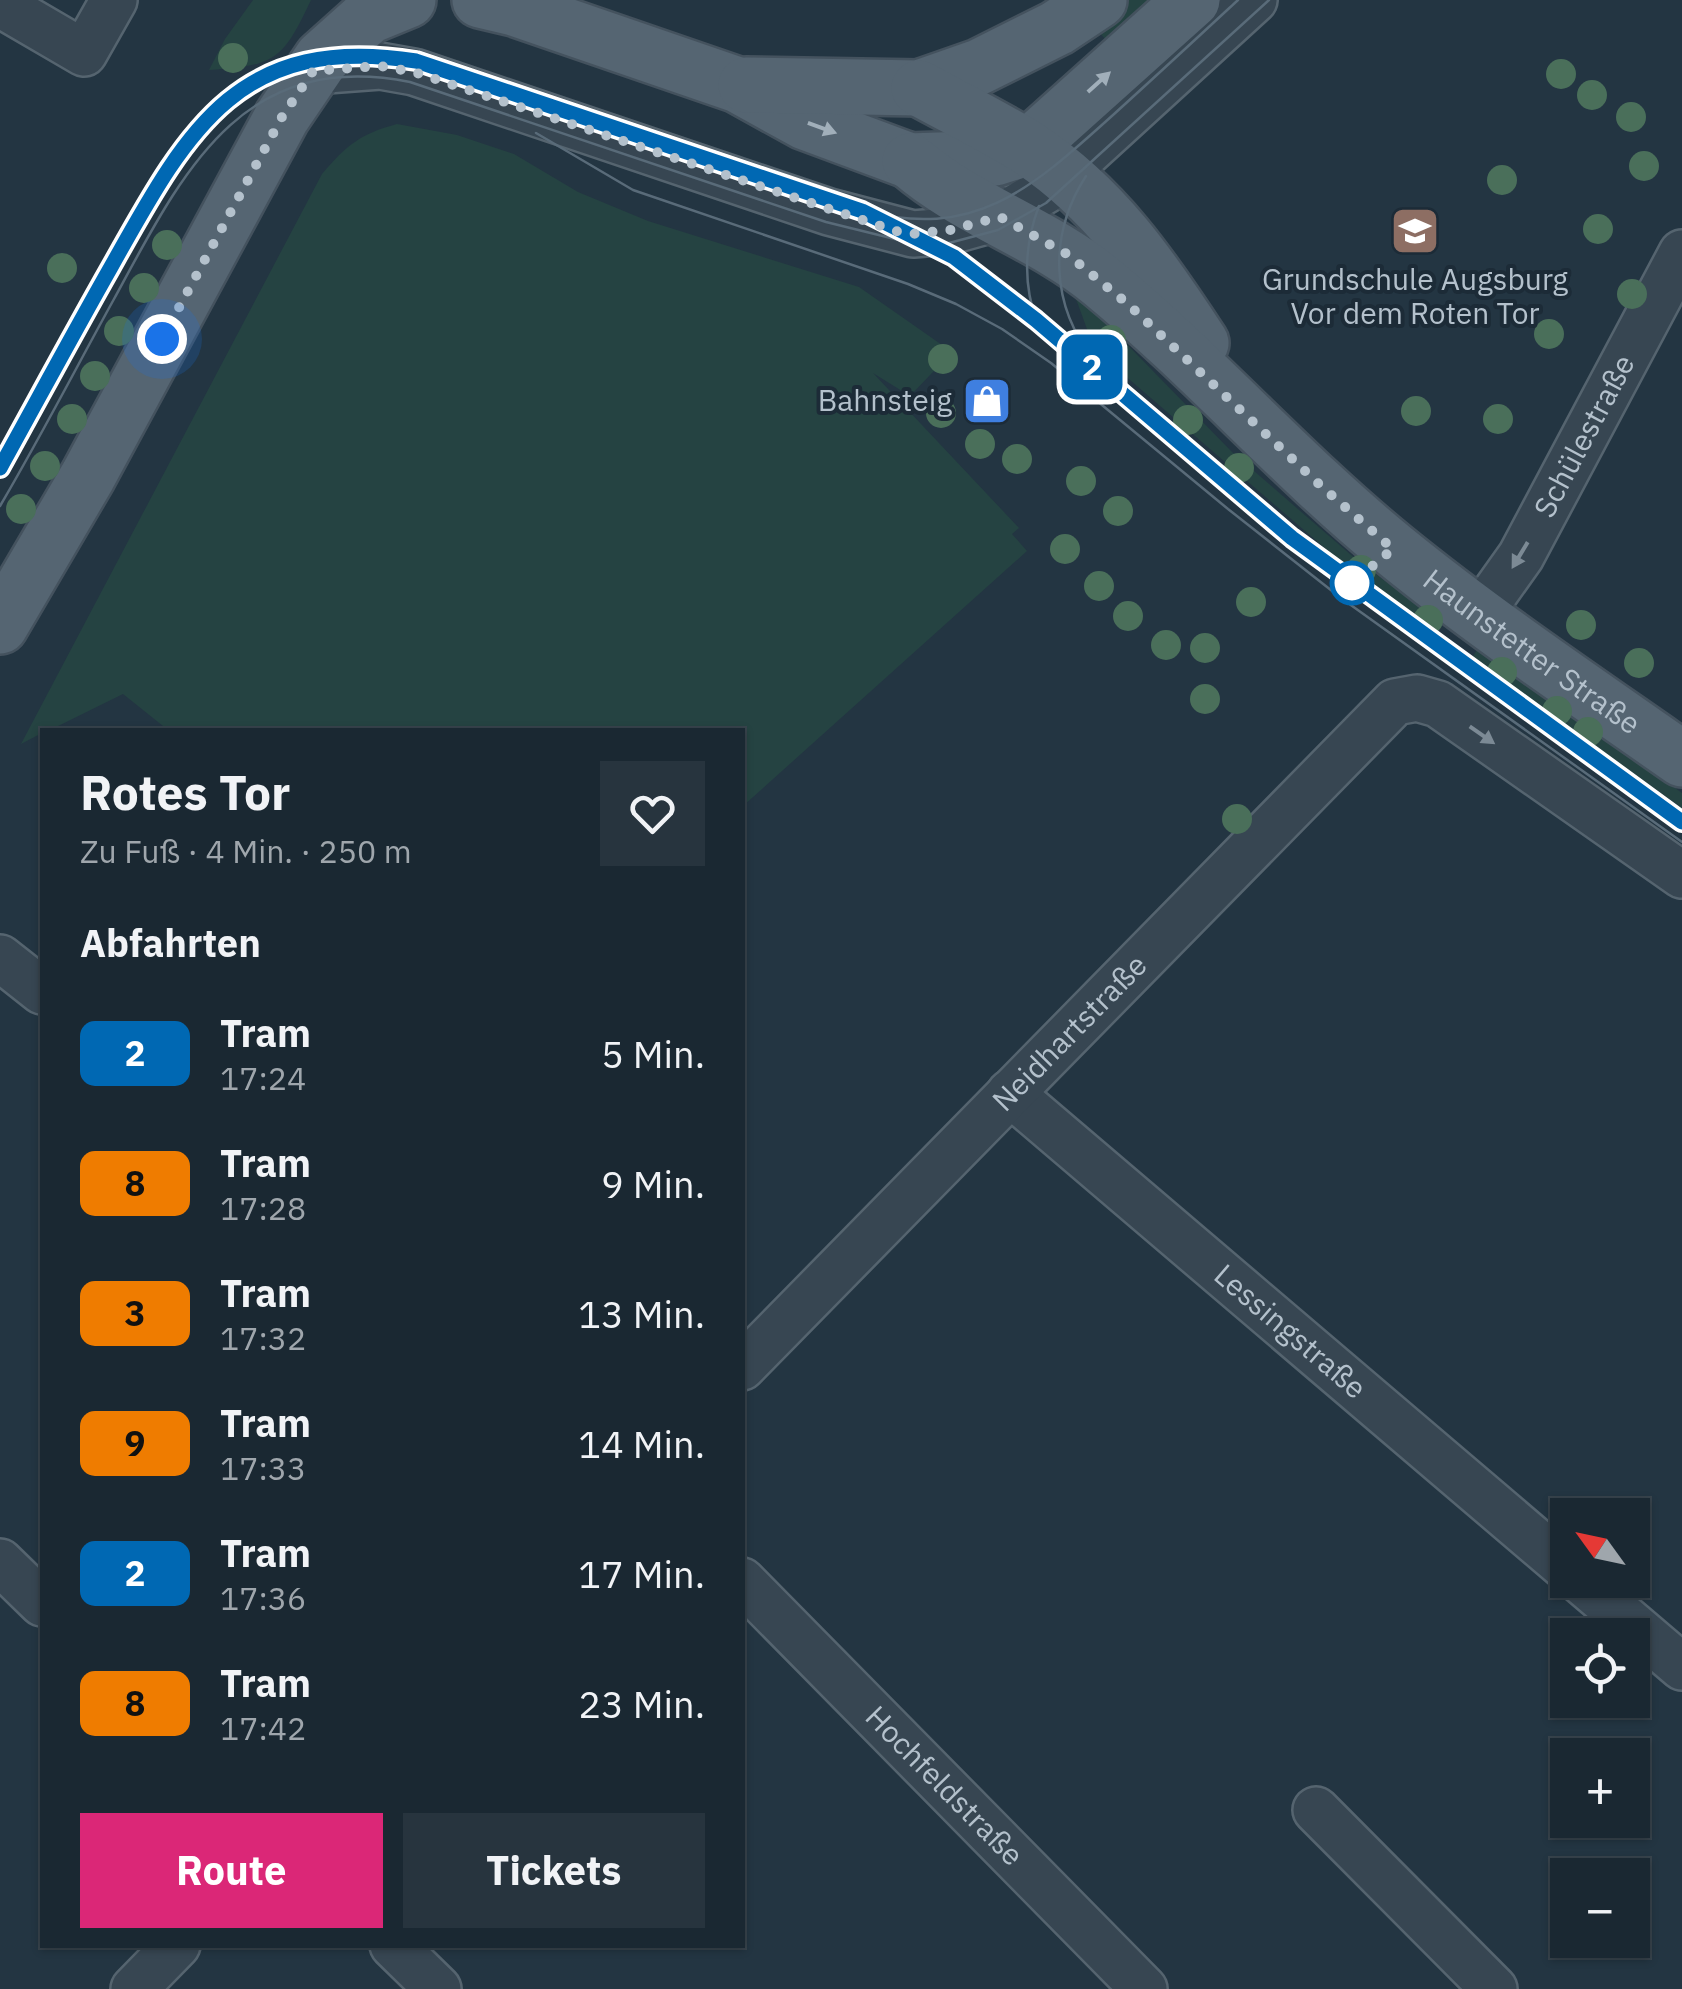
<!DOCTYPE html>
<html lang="de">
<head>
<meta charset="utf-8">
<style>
	:root { --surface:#1a2832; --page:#27343e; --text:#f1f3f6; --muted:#9fa6ac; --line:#38444d; --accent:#db2777 }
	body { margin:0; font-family:"IBM Plex Sans",sans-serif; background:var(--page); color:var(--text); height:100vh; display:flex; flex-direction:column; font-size:38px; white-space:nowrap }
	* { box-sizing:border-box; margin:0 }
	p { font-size:32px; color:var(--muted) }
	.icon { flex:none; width:55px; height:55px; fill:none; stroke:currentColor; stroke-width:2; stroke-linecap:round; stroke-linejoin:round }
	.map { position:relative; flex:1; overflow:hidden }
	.drawer { position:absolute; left:40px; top:728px; width:705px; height:1220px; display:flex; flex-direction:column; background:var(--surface); border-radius:0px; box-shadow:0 2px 8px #0004,0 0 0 2px var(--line) }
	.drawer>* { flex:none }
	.badge { padding:0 20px; border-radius:15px; font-size:35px; line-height:65px }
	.needle { width:65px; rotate:303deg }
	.tools { position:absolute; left:1550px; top:1498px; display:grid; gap:20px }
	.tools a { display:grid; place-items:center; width:100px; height:100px; border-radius:0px; background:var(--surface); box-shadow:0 2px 8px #0004,0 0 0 2px var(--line); font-size:50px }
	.you { position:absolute; width:50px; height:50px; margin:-25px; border:8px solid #fff; border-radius:50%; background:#1a73e8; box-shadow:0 0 0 15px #1a73e833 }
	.map>.badge { position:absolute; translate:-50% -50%; box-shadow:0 0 0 5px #fff }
	h2 { padding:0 40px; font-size:38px; line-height:90px }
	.round { display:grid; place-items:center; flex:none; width:105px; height:105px; border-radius:0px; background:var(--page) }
	.summary { display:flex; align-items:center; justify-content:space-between; height:170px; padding:0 40px }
	h1 { font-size:48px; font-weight:800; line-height:75px }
	.primary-button { display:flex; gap:20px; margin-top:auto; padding:20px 40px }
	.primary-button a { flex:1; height:115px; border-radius:0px; background:var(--accent); color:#fff; font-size:40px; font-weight:800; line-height:115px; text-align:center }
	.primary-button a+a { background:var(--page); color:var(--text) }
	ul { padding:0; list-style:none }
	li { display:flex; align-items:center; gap:30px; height:130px; padding:0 40px }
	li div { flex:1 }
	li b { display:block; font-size:38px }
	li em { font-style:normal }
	li .badge { min-width:110px; font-weight:700; text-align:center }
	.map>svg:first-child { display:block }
	.green { fill:#254342 }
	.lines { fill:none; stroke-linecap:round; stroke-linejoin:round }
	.minor-casing { stroke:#55646f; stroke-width:50 }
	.major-casing { stroke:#44525e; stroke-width:60 }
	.minor { stroke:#374652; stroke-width:45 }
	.major { stroke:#556572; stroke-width:55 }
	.tram { stroke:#596b79; stroke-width:2.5 }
	.tree { fill:#4a6f5a }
	.oneway { fill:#a1afba }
	.oneway2 { fill:#7c8a95 }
	.line-casing { stroke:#fff; stroke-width:22 }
	.line { stroke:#0068b3; stroke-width:15 }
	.walk { stroke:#b4c1cc; stroke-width:10; stroke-dasharray:0 18 }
	.stop-dot { fill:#fff; stroke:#0068b3; stroke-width:5 }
	.labels { text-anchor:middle; stroke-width:8; stroke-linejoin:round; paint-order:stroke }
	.poi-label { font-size:30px; fill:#b4c1cc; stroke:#1c2b37 }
	.street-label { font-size:30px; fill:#b4c1cc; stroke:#1c2b37 }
</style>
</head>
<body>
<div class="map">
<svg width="1682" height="1989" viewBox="0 0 1682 1989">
	<rect width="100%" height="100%" fill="#233542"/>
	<g class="green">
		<path d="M 253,0 L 311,0 C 282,61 276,65 209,70 L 225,39 Z"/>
		<path d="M 1128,0 L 1154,0 L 1109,43 L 1095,28 Z"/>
		<path d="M 397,124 L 457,135 L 514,154 L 578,192 L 648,221 L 859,287 L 952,352 L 910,396 L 873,373 L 1019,528 L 1012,534 L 1027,551 L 743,806 L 742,730 L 168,730 L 123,694 L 50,730 L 42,730 L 42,733 L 21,744 L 322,174 C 347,145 360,134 397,124 Z"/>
		<path d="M 1072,288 L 1232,452 L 1358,561 L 1437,619 L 1429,629 L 1348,568 L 1108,361 L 1091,340 Z"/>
		<path d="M 1478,648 L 1682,793 L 1682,808 L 1472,658 Z"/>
	</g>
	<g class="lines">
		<g class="minor-casing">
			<g id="minor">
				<path d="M 0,4 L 84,53 L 114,0"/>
				<path d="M 313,71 L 380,66 L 414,72 L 829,212 L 913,234 L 950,231 L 1000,217 L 1046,190 L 1254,0"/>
				<path id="s1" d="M 1479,615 L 1521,556 L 1682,253"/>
				<path d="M 0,958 L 42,991"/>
				<path id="s2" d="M 1010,1093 L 1568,1569"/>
				<path id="s3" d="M 742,1367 L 1395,702 L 1417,698 L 1438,704 L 1682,875"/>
				<path d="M 0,1562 L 42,1603"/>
				<path d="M 1580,1580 L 1682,1667"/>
				<path id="s4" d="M 742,1581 L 1144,1989"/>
				<path d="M 1316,1810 L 1494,1989"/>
				<path d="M 393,1945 L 438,1989"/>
				<path d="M 134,1989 L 177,1945"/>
			</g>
		</g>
		<g class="major-casing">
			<g id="major">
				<path d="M 480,0 L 514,8 L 738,85 L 805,122 L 910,161 L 995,158 L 1027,148 L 1192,0"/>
				<path d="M 746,85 L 919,88 L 979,67 L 1057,28 L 1099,0"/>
				<path d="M 919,88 C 955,108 993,126 1028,148 C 1104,198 1152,268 1201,343"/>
				<path id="s5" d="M 910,161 C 968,211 1043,233 1102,282 C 1204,366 1291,466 1393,549 C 1485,624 1585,691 1682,759"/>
				<path d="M 0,626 L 88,476 L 282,117 L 322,58 L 369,16 L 408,0"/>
			</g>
		</g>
		<use href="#minor" class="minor"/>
		<use href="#major" class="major"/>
		<g class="tram">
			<path d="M 536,133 L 633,190 L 908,284 L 956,304 L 1002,329 L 1051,363 L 1228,509 L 1341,598 L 1682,842"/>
			<path d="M 1086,176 C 1048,235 1050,306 1095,361"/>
			<path d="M 930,243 L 993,286 L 1292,538 L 1682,821"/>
			<path d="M 1037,323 C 1023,284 1024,245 1039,206"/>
			<path d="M 0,468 L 179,150 C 247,69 311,45 416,61 L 863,210 C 976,242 1035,185 1113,115 C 1155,77 1197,38 1238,0"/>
			<path d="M 0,506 C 40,438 76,368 114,299 C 183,172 241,49 410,82 L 826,222 L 911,243 L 949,243 L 998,230 L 1046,203 L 1269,0"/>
		</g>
	</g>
	<g class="tree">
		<circle cx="233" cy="58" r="15"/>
		<circle cx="1561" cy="74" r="15"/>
		<circle cx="1592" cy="95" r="15"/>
		<circle cx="1631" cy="117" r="15"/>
		<circle cx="1644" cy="166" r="15"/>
		<circle cx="1502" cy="180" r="15"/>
		<circle cx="1598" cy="229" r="15"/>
		<circle cx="167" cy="245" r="15"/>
		<circle cx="62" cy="268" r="15"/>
		<circle cx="144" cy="288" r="15"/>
		<circle cx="1632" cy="294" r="15"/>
		<circle cx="119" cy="331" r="15"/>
		<circle cx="1549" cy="334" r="15"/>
		<circle cx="1111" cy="340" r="15"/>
		<circle cx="943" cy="359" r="15"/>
		<circle cx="95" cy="376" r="15"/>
		<circle cx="1416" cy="411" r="15"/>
		<circle cx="941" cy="413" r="15"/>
		<circle cx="72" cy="419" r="15"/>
		<circle cx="1498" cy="419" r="15"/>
		<circle cx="1188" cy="420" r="15"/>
		<circle cx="980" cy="444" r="15"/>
		<circle cx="1017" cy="459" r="15"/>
		<circle cx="45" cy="466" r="15"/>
		<circle cx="1239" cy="468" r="15"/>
		<circle cx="1081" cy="481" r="15"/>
		<circle cx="21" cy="509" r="15"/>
		<circle cx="1118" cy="511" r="15"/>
		<circle cx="1065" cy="549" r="15"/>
		<circle cx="1361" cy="570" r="15"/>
		<circle cx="1099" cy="586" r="15"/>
		<circle cx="1251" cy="602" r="15"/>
		<circle cx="1128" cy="616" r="15"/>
		<circle cx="1428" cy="620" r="15"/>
		<circle cx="1581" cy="625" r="15"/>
		<circle cx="1166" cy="645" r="15"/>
		<circle cx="1205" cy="648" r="15"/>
		<circle cx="1639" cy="663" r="15"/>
		<circle cx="1502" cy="672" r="15"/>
		<circle cx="1205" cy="699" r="15"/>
		<circle cx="1557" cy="711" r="15"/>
		<circle cx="1588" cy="732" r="15"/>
		<circle cx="1237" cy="819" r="15"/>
	</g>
	<defs><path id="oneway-solid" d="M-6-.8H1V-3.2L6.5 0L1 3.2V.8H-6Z" transform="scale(2.5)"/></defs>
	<g class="oneway">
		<use href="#oneway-solid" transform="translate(1099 82) rotate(-42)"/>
		<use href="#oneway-solid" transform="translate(822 128) rotate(20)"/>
	</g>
	<g class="oneway2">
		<use href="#oneway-solid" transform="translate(1520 555) rotate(121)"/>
		<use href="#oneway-solid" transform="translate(1482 735) rotate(35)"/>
	</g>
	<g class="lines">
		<g class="line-casing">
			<path id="line" d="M 0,468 C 37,401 73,334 111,267 C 187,131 238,33 416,61 L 862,211 L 954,257 L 1036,320 L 1292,538 L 1682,822"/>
		</g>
		<use href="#line" class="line"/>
		<path class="walk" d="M 162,339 L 282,117 L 313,71 L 380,66 L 414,72 L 896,231 L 912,234 L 950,230 L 1000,217 L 1067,254 L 1129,305 L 1321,486 L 1393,549 L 1352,583"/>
	</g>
	<defs>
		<g id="school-square" transform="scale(2.5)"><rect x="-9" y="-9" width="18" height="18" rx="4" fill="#8d6e63" stroke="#1c2b37"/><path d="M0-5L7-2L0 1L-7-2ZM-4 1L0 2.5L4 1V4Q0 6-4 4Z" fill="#fff"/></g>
		<g id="shop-square" transform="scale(2.5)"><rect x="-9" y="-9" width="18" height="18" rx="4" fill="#3f7fe0" stroke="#1c2b37"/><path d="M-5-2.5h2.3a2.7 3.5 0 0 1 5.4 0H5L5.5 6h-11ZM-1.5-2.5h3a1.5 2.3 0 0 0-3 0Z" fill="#fff"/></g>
	</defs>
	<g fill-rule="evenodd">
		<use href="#school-square" x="1415" y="231"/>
		<use href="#shop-square" x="987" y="401"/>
	</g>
	<circle class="stop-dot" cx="1352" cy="583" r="20"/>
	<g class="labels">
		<g class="poi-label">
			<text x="1415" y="290">Grundschule Augsburg<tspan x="1415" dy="34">Vor dem Roten Tor</tspan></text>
			<text x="952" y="411" text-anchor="end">Bahnsteig</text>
		</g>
		<g class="street-label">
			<text dy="10" stroke="none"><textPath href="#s1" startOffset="208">Schülestraße</textPath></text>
			<text dy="10" stroke="none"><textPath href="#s5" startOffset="795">Haunstetter Straße</textPath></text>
			<text dy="10" stroke="none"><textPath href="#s3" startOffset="468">Neidhartstraße</textPath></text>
			<text dy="10" stroke="none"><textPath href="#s2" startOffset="368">Lessingstraße</textPath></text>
			<text dy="10" stroke="none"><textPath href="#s4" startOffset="288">Hochfeldstraße</textPath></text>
		</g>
	</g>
</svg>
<div class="tools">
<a><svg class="needle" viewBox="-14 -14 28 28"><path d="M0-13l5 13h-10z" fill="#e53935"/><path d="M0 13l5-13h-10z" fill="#9fa6ac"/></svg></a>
<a><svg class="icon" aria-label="locate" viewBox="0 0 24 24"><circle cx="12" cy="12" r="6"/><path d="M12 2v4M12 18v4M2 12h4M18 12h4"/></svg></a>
<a>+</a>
<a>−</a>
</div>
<div class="you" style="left:162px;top:339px"></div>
<b class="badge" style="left:1092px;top:367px;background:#0068b3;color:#fff">2</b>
<section class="drawer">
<div class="summary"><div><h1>Rotes Tor</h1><p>Zu Fuß · 4 Min. · 250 m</p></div><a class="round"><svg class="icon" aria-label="heart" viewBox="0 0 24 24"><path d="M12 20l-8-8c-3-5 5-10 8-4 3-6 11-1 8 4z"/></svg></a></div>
<h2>Abfahrten</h2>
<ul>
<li><span class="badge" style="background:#0068b3;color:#fff">2</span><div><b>Tram</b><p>17:24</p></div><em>5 Min.</em></li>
<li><span class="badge" style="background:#ef7c00;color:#111">8</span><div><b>Tram</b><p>17:28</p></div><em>9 Min.</em></li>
<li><span class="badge" style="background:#ef7c00;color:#111">3</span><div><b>Tram</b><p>17:32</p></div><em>13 Min.</em></li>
<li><span class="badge" style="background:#ef7c00;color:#111">9</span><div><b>Tram</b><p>17:33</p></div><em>14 Min.</em></li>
<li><span class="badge" style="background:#0068b3;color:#fff">2</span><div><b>Tram</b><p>17:36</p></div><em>17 Min.</em></li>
<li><span class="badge" style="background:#ef7c00;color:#111">8</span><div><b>Tram</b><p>17:42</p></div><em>23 Min.</em></li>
</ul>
<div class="primary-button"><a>Route</a><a>Tickets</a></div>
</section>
</div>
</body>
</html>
